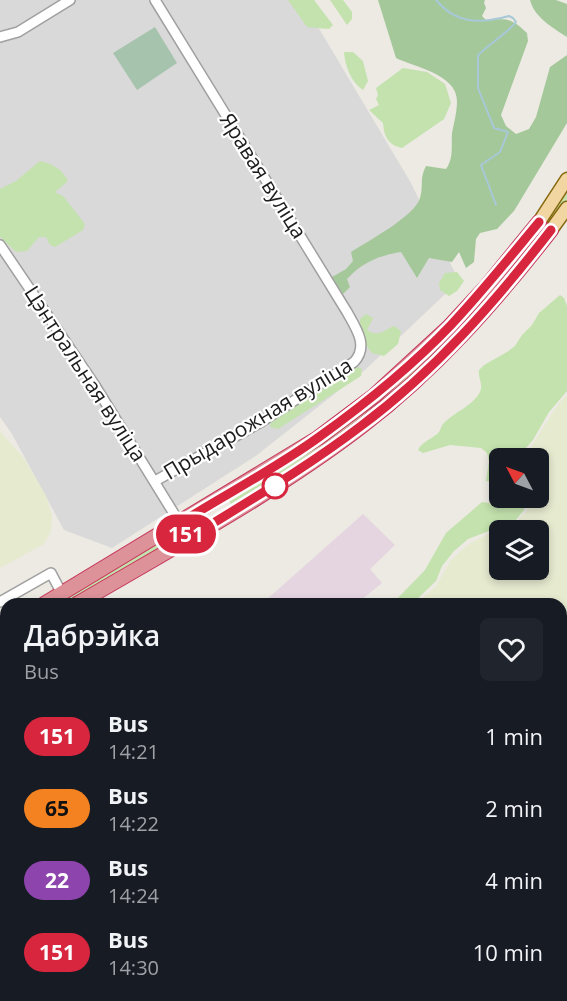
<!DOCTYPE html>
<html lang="en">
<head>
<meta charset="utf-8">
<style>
	:root { --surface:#171b24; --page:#20242c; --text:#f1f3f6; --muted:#9ea1a6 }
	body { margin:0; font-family:"Open Sans",sans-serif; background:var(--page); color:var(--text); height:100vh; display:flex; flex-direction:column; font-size:22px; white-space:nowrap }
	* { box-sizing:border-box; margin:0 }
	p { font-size:20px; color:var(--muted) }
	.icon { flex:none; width:33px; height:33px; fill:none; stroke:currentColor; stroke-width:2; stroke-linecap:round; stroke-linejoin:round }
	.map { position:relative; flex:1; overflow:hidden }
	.sheet { position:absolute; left:0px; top:598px; width:567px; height:404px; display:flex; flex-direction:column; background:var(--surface); border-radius:18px 18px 0 0; box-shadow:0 3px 9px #0003 }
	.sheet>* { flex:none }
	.badge { padding:0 12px; border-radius:20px; font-size:21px; line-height:39px }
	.needle { width:39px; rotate:311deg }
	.buttons { position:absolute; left:489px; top:448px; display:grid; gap:12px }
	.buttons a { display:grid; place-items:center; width:60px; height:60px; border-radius:9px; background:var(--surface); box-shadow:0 3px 9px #0003; font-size:30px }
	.map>.badge { position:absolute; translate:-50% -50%; box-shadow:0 0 0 3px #fff }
	.round { display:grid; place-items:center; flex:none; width:63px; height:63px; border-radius:9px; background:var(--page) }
	.summary { display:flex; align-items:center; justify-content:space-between; height:102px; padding:0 24px }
	h1 { font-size:28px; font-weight:600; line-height:45px }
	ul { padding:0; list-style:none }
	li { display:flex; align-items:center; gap:18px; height:72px; padding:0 24px }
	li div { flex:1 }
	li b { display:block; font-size:22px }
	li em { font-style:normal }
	li .badge { min-width:66px; font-weight:700; text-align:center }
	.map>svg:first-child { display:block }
	.residential { fill:#dad9d9 }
	.industrial { fill:#e5d5e1 }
	.farmland { fill:#e6eacf; fill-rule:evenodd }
	.grass { fill:#c3e2ad }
	.forest { fill:#a5c89b }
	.wetland { fill:#c1d9d0 }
	.cemetery { fill:#a6c3ad }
	.water { fill:#a7c8d6 }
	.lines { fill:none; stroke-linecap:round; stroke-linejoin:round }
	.stream { stroke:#a7c8d6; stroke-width:2 }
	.minor-casing { stroke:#a0a0a0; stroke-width:12 }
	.major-casing { stroke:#86680e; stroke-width:15 }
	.highway-casing { stroke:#c6345a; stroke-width:16 }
	.minor { stroke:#fff; stroke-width:9 }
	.major { stroke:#f2d6a2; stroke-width:12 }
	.highway { stroke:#dd9199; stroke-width:14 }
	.line-casing { stroke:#fff; stroke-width:14 }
	.line { stroke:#d7263d; stroke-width:9 }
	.stop-dot { fill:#fff; stroke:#d7263d; stroke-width:3 }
	.labels { text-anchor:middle; stroke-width:4.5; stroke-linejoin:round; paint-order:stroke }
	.street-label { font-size:21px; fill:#1c1c1c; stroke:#fff }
</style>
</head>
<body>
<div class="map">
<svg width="567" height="1001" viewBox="0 0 567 1001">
	<rect width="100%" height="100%" fill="#eceae3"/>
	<path class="residential" d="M 0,0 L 302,0 L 411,183 L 459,281 L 366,369 L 257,455 L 112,548 L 64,530 L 12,434 L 0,417 Z"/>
	<path class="industrial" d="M 363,514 L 395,545 L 370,569 L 382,583 L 356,604 L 268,604 L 265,601 Z"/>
	<g class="farmland">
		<path d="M 567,395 L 567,830 L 561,828 L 561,604 L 416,604 L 436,586 L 451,560 L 469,544 L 490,533 L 513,525 L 527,511 L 531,498 L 538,498 L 538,459 L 530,459 L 532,445 L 559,403 ZM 500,531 L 538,531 L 538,570 L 500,570 Z"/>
		<path d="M 0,431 L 25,460 L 46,496 L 52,515 L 51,531 L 44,544 L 0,568 Z"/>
		<path d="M 6,674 L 6,905 L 0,907 L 0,678 Z"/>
		<path d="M 0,927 L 3,927 L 6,931 L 6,996 L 22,996 L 20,1001 L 0,1001 Z"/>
		<path d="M 567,940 L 567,1001 L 557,1001 L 557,996 L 561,996 L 561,975 Z"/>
	</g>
	<g class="grass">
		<path d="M 288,0 L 314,0 L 333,25 L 329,29 L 307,27 Z"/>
		<path d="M 330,0 L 343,0 L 352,12 L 352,19 L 347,25 Z"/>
		<path d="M 344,52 L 353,52 L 363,61 L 368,81 L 363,90 C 351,82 345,66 344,52 Z"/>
		<path d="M 403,68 L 427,72 L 445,84 L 451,103 L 444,119 L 402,148 C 388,145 384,136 383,123 L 369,110 L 379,105 L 376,99 L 378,95 L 376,88 Z"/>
		<path d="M 40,161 C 52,163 63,170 68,181 L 56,191 L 56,193 L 63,196 L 85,224 L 83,230 L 55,247 L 50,245 L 46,237 L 39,237 L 27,251 L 16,252 L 0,237 L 0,189 L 16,181 Z"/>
		<path d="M 567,188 L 567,199 L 561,209 L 467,325 L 394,392 L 345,432 L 289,472 L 232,505 L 228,500 L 333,435 L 429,353 Z"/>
		<path d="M 457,272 L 464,281 L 457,291 L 449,296 L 440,290 L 439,283 L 445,273 Z"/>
		<path d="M 560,295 L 564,298 L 567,306 L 567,391 L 549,412 L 533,440 L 525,449 L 523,459 L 500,459 L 499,482 L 486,481 L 489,461 L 487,453 L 481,448 L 450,445 L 423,453 L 418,450 C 422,441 433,439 439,432 C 441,429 441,426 443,424 C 454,412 477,404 481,389 C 482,382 478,377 479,370 L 484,365 L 507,352 L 515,346 L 522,335 L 532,325 L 539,313 Z"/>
		<path d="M 366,314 L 373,318 L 367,330 C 378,338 384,330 394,326 L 401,331 L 398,344 L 384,356 L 372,353 C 364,344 359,331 360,319 Z"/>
		<path d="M 358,367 L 362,369 L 361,376 L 278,429 L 270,427 L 271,421 L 354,368 Z"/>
		<path d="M 508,498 L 528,498 L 524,510 L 515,521 L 468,539 L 454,551 L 442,566 L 436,581 L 412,604 L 392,604 L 425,570 L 446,533 L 482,502 L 501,505 Z"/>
		<path d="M 168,537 L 171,541 L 66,604 L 55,604 Z"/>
	</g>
	<g class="forest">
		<path d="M 378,0 L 485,0 L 484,3 L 486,8 L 482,16 L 487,21 C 507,17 512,19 527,33 L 528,41 L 501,115 L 506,126 L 516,134 L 529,129 L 536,117 L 550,67 L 567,55 L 567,123 L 514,211 L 497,229 L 480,233 L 476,239 L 474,262 L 466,268 L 459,252 L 452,262 L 429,258 L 417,278 L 401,252 C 378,256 363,262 347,279 L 350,287 L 343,294 L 332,277 L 346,269 L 353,261 L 351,252 C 368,241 415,216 420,198 C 424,185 419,180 426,166 L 446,169 C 454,157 451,147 452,133 C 454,123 457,112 457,101 C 457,74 414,67 396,58 Z"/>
		<path d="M 530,0 L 556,0 L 567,4 L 567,37 C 553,28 534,17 530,0 Z"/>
	</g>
	<g class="wetland">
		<path d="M 289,996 L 365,996 L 364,1001 L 287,1001 Z"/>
		<path d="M 487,996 L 542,996 L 541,1001 L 486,1001 Z"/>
	</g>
	<path class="cemetery" d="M 155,27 L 177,63 L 137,90 L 113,53 Z"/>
	<path class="water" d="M 414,996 L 469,996 L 470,1000 L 421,1001 Z"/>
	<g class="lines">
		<g class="stream">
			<path d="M 436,0 C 456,24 480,24 509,16 L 513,18 L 516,22 C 512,29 486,47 478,55 L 478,88 L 494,128 L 508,132 L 500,152 L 481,165 L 496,205"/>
			<path d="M 0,917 L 6,915"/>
			<path d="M 30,996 L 31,998"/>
		</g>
		<g class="minor-casing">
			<g id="minor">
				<path d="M 155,0 L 347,312 C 356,328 369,346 354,362 L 261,422 L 155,481"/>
				<path d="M 0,37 L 18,32 L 70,0"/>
				<path d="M 0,245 L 94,384 L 189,538"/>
				<path d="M 0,602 L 51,573 L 62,594"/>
			</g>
		</g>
		<g class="major-casing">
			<g id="major">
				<path d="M 539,222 L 567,179"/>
				<path d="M 551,230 L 567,208"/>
			</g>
		</g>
		<g class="highway-casing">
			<g id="highway">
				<path d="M 44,604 L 318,438 L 374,396 L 449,327 L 486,287 L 539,222"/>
				<path d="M 77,604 C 172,548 275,493 362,426 C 435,370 495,302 551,230"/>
				<path d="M 0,631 L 6,627"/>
				<path d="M 0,651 L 6,647"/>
			</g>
		</g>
		<use href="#minor" class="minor"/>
		<use href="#major" class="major"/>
		<use href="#highway" class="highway"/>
	</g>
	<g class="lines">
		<g class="line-casing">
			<path id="line" d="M 539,222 C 510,257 482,292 451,325 C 411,367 365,404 319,437 C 275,469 226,494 180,523 L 189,538 C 247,502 306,468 361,426 C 435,371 495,302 551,230"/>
		</g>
		<use href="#line" class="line"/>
	</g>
	<circle class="stop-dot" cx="275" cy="486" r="12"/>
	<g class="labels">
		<g class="street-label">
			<text transform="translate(263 176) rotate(58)" y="7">Яравая вуліца</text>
			<text transform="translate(85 374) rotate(57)" y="7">Цэнтральная вуліца</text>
			<text transform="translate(258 419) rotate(-31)" y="7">Прыдарожная вуліца</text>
		</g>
	</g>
</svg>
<div class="buttons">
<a><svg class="needle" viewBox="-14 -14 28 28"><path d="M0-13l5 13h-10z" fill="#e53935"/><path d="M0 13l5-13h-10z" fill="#9ea1a6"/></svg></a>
<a><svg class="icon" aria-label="layers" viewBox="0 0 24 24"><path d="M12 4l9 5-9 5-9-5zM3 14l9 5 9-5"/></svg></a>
</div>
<b class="badge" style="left:186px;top:534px;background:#d7263d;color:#fff">151</b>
<section class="sheet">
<div class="summary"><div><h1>Дабрэйка</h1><p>Bus</p></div><a class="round"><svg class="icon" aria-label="heart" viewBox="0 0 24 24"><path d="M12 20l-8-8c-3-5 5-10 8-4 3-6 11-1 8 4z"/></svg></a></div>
<ul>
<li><span class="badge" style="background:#d7263d;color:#fff">151</span><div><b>Bus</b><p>14:21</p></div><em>1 min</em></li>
<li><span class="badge" style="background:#f58220;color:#111">65</span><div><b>Bus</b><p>14:22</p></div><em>2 min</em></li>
<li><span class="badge" style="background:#8e44ad;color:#fff">22</span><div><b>Bus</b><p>14:24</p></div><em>4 min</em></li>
<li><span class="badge" style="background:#d7263d;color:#fff">151</span><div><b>Bus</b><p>14:30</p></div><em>10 min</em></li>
</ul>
</section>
</div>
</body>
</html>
